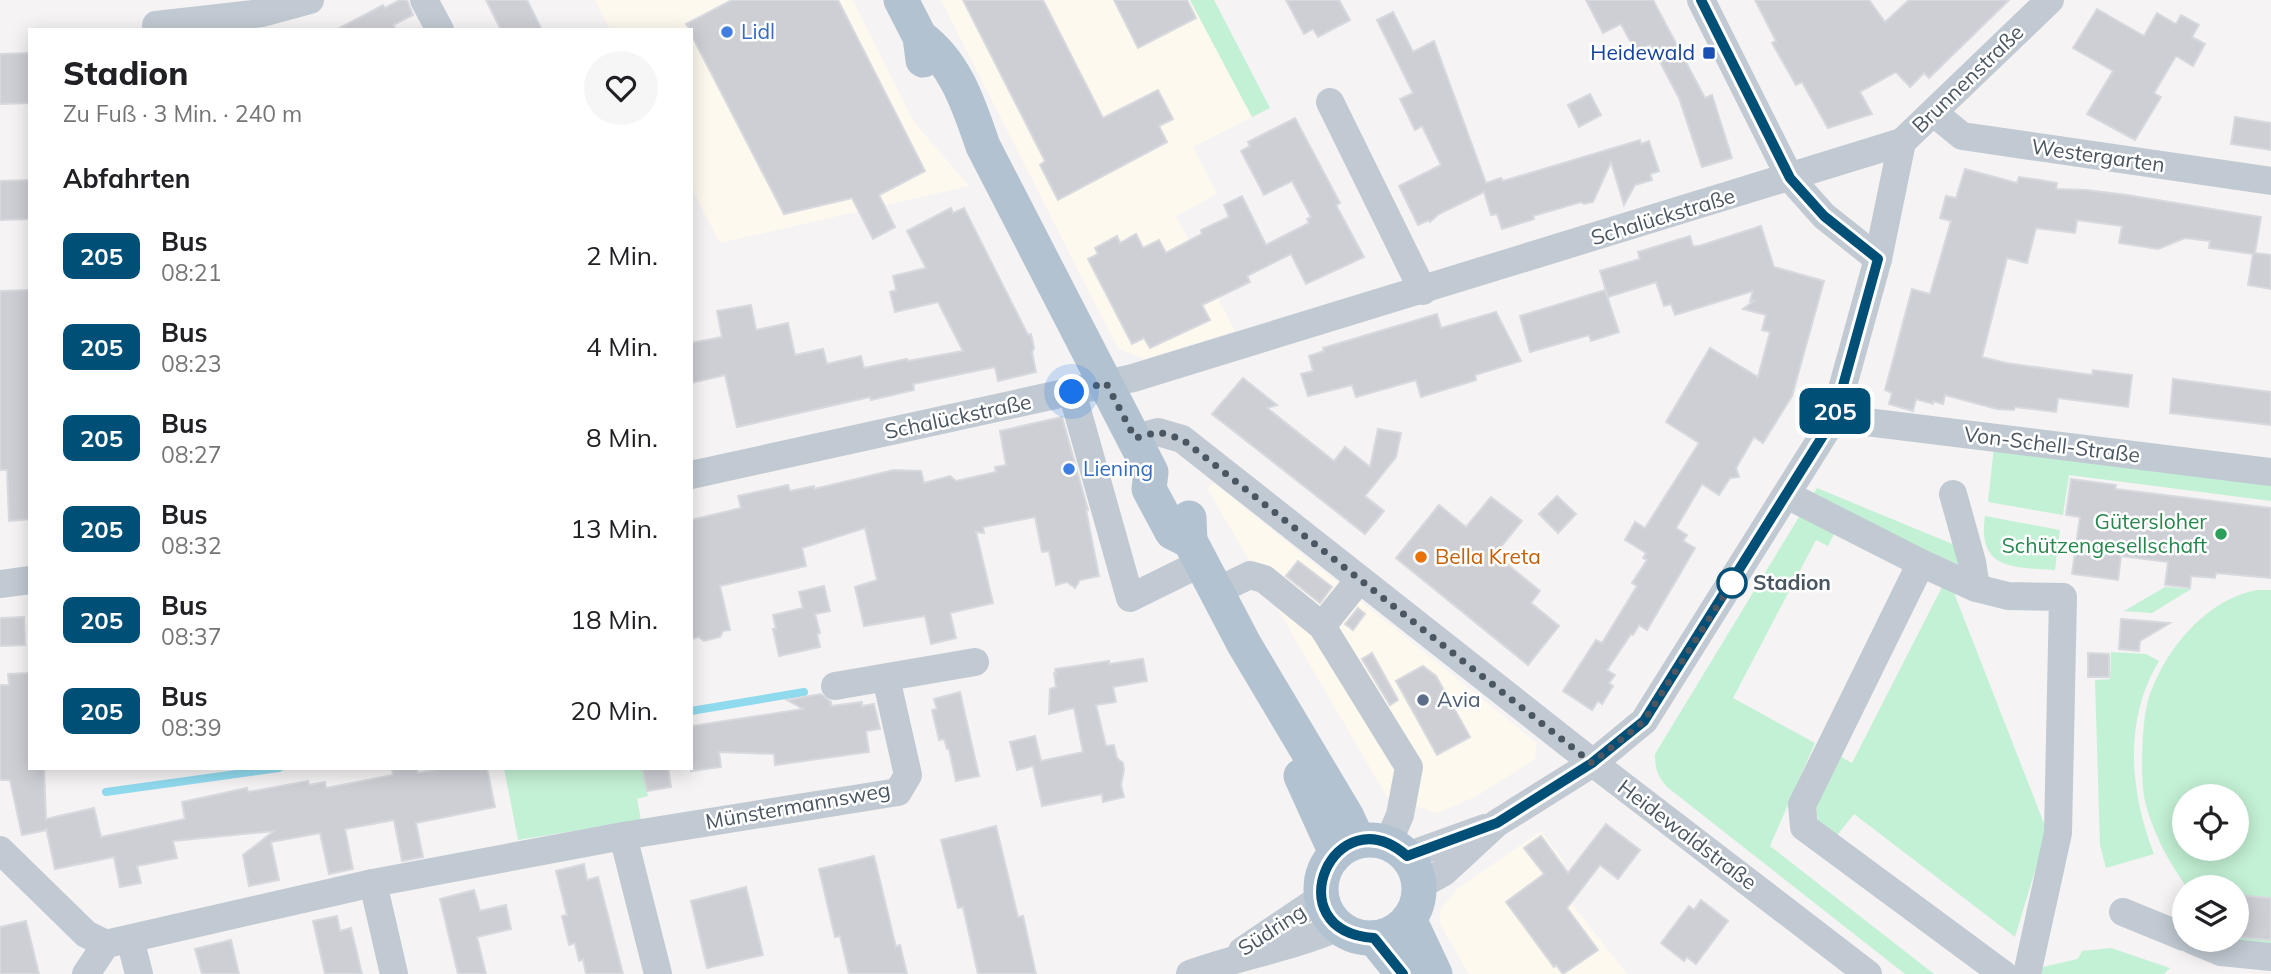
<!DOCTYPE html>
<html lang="de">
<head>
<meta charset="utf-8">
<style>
	:root { --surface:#fff; --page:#f6f6f6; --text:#202124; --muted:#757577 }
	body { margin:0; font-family:Mulish,sans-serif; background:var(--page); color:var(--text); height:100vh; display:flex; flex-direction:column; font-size:26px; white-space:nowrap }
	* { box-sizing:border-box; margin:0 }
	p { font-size:23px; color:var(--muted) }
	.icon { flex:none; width:38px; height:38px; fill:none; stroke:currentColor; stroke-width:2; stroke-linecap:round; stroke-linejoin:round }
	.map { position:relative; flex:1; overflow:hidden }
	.drawer { position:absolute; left:28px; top:28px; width:665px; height:742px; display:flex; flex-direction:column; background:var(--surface); border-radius:0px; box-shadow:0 4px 18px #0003 }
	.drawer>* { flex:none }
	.badge { padding:0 14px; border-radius:10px; font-size:24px; line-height:46px }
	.tools { position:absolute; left:2172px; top:784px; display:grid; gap:14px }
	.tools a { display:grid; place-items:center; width:77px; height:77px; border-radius:50%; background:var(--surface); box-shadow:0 4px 18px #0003; font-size:35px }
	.you { position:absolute; width:35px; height:35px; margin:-18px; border:5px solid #fff; border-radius:50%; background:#1a73e8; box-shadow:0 0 0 10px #1a73e833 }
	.map>.badge { position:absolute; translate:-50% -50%; box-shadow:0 0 0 4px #fff }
	h2 { padding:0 35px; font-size:26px; line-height:63px }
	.round { display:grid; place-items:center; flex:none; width:74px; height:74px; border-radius:37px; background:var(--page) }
	.headline { display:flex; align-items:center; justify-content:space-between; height:119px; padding:0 35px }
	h1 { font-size:33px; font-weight:800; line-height:52px }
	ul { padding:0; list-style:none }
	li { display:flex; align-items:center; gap:21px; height:91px; padding:0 35px }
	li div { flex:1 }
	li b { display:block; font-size:26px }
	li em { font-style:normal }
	li .badge { min-width:77px; font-weight:700; text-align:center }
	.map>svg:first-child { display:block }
	.commercial { fill:#fdf9ef }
	.green { fill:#c3f1d5; fill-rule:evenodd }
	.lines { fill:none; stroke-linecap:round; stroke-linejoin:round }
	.stream { stroke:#90daee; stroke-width:8 }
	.building { fill:#cdcfd5; stroke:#d7d9de; stroke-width:2 }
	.minor { stroke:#c1cad2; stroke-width:28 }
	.major { stroke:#b3c2d1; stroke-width:35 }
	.line-casing { stroke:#fff; stroke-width:16 }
	.line { stroke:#004f76; stroke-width:10 }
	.walk { stroke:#4a5661; stroke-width:7; stroke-dasharray:0 12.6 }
	.shop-dot { fill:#3f7fe0; stroke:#fff; stroke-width:2.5 }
	.transit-dot { fill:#1a4fb4; stroke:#fff; stroke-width:2.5 }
	.leisure-dot { fill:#2e9e5b; stroke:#fff; stroke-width:2.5 }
	.food-dot { fill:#e8710a; stroke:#fff; stroke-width:2.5 }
	.stop-dot { fill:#fff; stroke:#004f76; stroke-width:3.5 }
	.service-dot { fill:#5c6f8a; stroke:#fff; stroke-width:2.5 }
	.labels { text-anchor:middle; stroke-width:5; stroke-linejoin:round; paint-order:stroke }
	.shop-label { font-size:21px; fill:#366cbe; stroke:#fff; text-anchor:start }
	.transit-label { font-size:21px; fill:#164399; stroke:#fff; text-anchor:end }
	.street-label { font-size:21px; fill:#4a5661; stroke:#fff }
	.leisure-label { font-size:21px; fill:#27864d; stroke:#fff; text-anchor:end }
	.food-label { font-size:21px; fill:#c56008; stroke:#fff; text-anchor:start }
	.stop-label { font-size:21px; font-weight:bold; fill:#4a5661; stroke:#fff; text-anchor:start }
	.service-label { font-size:21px; fill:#4e5e75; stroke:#fff; text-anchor:start }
</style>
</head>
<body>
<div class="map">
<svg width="2271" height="974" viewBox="0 0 2271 974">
	<rect width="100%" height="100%" fill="#f5f3f3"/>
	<g class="commercial">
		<path d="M 595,0 L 853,0 L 914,122 L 969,186 L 720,243 L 691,187 L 691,30 L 610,30 Z"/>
		<path d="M 941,0 L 1190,0 L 1252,117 L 1193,147 L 1217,194 L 1176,216 L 1235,331 L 1145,359 L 1118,349 Z"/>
		<path d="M 1214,483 L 1537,743 L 1535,759 L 1477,796 L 1438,813 L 1387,797 L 1207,488 Z"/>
		<path d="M 1541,831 L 1565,863 L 1549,875 L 1627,974 L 1469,974 L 1440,924 L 1440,910 L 1457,889 Z"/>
	</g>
	<g class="green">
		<path d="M 1190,0 L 1214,0 L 1270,108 L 1252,117 Z"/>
		<path d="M 1994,447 L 2271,482 L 2271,501 L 2069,475 L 2063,515 L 1988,502 Z"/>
		<path d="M 1817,488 L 1962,548 L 1964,567 L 1811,498 Z"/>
		<path d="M 1802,512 L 1837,528 L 1828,546 L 1816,540 L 1733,698 L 1815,743 L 1770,846 L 1934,974 L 1905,974 L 1667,787 C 1657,776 1655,768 1655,754 Z"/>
		<path d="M 1985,516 L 2060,530 L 2055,570 C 2014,567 1977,571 1985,516 Z"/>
		<path d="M 1942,587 L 1954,593 L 2047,831 L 2015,937 L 1854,814 L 1835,838 L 1819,826 L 1816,806 L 1838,755 L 1852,763 Z"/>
		<path d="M 2165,587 L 2191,589 L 2152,613 L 2124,611 Z"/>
		<path d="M 2257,590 L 2271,590 L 2271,945 L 2236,940 L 2236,887 L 2187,887 C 2169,863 2152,831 2145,801 C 2140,780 2142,725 2147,705 C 2160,655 2205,599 2257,590 ZM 2184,796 L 2236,796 L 2236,849 L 2184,849 Z"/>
		<path d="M 2111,652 L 2146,654 L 2159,661 C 2123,720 2130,792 2154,854 L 2106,868 L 2100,845 L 2095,680 L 2110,679 Z"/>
		<path d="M 504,768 L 641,768 L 648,796 L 637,799 L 641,820 L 518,840 Z"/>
		<path d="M 2111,948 L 2170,968 L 2164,974 L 2040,974 L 2038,968 L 2078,959 L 2082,951 Z"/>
	</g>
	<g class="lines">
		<g class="stream">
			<path d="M 691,711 L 804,692"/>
			<path d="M 106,792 L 279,768"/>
		</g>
	</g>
	<g class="building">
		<path d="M 400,0 L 407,0 L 413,15 L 393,25 L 396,30 L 336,30 L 383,5 L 385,8 Z"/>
		<path d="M 486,0 L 527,0 L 542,30 L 501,30 Z"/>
		<path d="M 732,0 L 838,0 L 925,171 L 879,195 L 895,227 L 873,239 L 852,198 L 784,214 L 691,34 L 691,30 L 686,24 Z"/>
		<path d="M 963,0 L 1043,0 L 1103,118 L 1158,90 L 1173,119 L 1159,126 L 1167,142 L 1058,200 L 1040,165 L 1045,161 Z"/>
		<path d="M 1114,0 L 1187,0 L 1196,18 L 1138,48 Z"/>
		<path d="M 1286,0 L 1339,0 L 1350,20 L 1318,37 L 1313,29 L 1304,34 Z"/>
		<path d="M 1586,0 L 1653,0 L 1705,98 L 1712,95 L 1732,158 L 1702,167 L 1679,98 L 1651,45 L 1635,50 L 1621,24 L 1603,33 Z"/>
		<path d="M 1755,0 L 1869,0 L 1885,22 L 1909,0 L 2009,0 L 1929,78 L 1924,73 L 1910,87 L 1896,72 L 1860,92 L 1872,114 L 1828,128 L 1802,82 L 1796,85 L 1772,43 L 1776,41 Z"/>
		<path d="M 2097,9 L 2144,36 L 2157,13 L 2176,24 L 2181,15 L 2199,25 L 2192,37 L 2205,44 L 2193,66 L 2176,56 L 2154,93 L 2161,97 L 2135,140 L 2087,114 L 2113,71 L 2073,48 Z"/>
		<path d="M 1393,12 L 1413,52 L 1434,41 L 1486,183 L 1501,178 L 1503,181 L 1640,140 L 1641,144 L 1649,141 L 1659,171 L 1650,174 L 1652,180 L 1635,185 L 1624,205 L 1611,162 L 1593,202 L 1584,204 L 1581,202 L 1533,216 L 1534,219 L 1502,229 L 1497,214 L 1491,215 L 1484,192 L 1439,214 L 1430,222 L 1429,220 L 1418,225 L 1399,186 L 1441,165 L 1422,126 L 1415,130 L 1400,99 L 1413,93 L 1377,20 Z"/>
		<path d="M 30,53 L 30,103 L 0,104 L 0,54 Z"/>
		<path d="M 1590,94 L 1601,115 L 1579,127 L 1568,105 Z"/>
		<path d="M 2235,117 L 2271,123 L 2271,150 L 2231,144 Z"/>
		<path d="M 1295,118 L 1340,203 L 1336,205 L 1364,257 L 1306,284 L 1291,254 L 1247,276 L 1250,282 L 1202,305 L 1210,320 L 1150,348 L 1144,338 L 1132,344 L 1088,259 L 1098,254 L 1095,248 L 1117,236 L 1120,243 L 1136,234 L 1143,248 L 1159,240 L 1166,253 L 1202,234 L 1201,230 L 1229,217 L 1224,205 L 1242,196 L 1266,245 L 1309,223 L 1307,219 L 1311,217 L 1292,181 L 1264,195 L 1241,151 L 1250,146 L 1248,142 Z"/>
		<path d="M 1965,169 L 2017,183 L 2019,177 L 2040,180 L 2057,183 L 2056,189 L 2086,190 L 2127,195 L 2261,217 L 2255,253 L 2271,255 L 2271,289 L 2248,285 L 2253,254 L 2209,248 L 2210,241 L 2185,238 L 2158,249 L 2119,243 L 2122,226 L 2077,220 L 2075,233 L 2036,228 L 2027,263 L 2007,258 L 1982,357 L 2006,363 L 2092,375 L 2093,370 L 2132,375 L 2128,407 L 2058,398 L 2056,412 L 2015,407 L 2014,410 L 1997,409 L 1945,395 L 1943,404 L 1933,401 L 1933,404 L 1916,399 L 1913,411 L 1889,404 L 1892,393 L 1885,390 L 1912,289 L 1930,294 L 1951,221 L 1940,218 L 1946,196 L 1956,198 Z"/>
		<path d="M 30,180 L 30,219 L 0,220 L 0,181 Z"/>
		<path d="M 951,208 L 953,213 L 964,208 L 1028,335 L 1031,334 L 1034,348 L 1032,352 L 1036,372 L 998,381 L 995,367 L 913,384 L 914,390 L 871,400 L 870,397 L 737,427 L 725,375 L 691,383 L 691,343 L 722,337 L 717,311 L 751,305 L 756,330 L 788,323 L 795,355 L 823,349 L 827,364 L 861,356 L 864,368 L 907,359 L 908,361 L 963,351 L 938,302 L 895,312 L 890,292 L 896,290 L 893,276 L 926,268 L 907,231 Z"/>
		<path d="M 1761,226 L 1774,267 L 1824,281 L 1792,396 L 1763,443 L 1754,437 L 1736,468 L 1739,477 L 1730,478 L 1719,495 L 1702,484 L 1676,528 L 1687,535 L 1683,541 L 1695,548 L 1647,630 L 1639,625 L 1633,635 L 1631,634 L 1607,670 L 1615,675 L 1609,683 L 1613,686 L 1602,704 L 1598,701 L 1592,710 L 1563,691 L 1596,640 L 1602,643 L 1637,586 L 1632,583 L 1647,560 L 1643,558 L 1646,553 L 1625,540 L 1635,522 L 1645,528 L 1699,443 L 1666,422 L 1710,348 L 1758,377 L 1770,332 L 1762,330 L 1766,315 L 1743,309 L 1755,300 L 1750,301 L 1753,291 L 1675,315 L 1671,304 L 1664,306 L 1656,282 L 1608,297 L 1600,271 L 1640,259 L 1638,252 L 1690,236 L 1693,246 L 1699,246 Z"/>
		<path d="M 30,290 L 30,519 L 9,521 L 7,470 L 0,470 L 0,291 Z"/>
		<path d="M 1605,290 L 1619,332 L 1591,341 L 1589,335 L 1530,352 L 1520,316 Z"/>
		<path d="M 1496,312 L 1521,361 L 1475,375 L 1476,380 L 1421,397 L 1416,380 L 1356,397 L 1352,385 L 1308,396 L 1301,374 L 1313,371 L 1309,356 L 1324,351 L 1323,348 L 1437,314 L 1441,328 Z"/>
		<path d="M 1243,378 L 1277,405 L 1267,408 L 1334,461 L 1345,447 L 1370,467 L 1378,429 L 1401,433 L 1396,457 L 1365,496 L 1384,511 L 1365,534 L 1212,414 Z"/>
		<path d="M 2173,379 L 2271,392 L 2271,425 L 2170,413 Z"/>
		<path d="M 1062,417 L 1088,510 L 1086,510 L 1099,576 L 1080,580 L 1075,588 L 1067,582 L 1056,585 L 1049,551 L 1042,552 L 1035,517 L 983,527 L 984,533 L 976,532 L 993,603 L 950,613 L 956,638 L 931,644 L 925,616 L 864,626 L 855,587 L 877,580 L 865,528 L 802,548 L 806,566 L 720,586 L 730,630 L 723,631 L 720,637 L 704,641 L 699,637 L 691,639 L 691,520 L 741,508 L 738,496 L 788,485 L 790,491 L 814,486 L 814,489 L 894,470 L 921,471 L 924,483 L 950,476 L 956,481 L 996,472 L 995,467 L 1006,465 L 1000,431 Z"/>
		<path d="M 2071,479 L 2116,485 L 2115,489 L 2271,508 L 2271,578 L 2216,573 L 2215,578 L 2191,576 L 2190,588 L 2165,585 L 2168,562 L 2121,556 L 2118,580 L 2072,574 L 2080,517 L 2066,515 Z"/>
		<path d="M 1557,496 L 1576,514 L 1558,533 L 1539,514 Z"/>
		<path d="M 1491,497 L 1522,521 L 1495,554 L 1540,591 L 1531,603 L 1559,626 L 1528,665 L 1396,558 L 1439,505 L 1466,527 Z"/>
		<path d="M 1298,561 L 1332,587 L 1320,603 L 1286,576 Z"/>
		<path d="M 824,586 L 830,611 L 815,614 L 820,633 L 817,634 L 820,647 L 779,656 L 773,629 L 776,629 L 773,615 L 803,608 L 799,592 Z"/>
		<path d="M 1358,608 L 1365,614 L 1353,630 L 1345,624 Z"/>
		<path d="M 24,617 L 25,645 L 0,646 L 0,618 Z"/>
		<path d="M 2121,619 L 2170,623 L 2140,641 L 2139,651 L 2119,649 Z"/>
		<path d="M 1372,653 L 1398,700 L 1390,705 L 1362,659 Z"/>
		<path d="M 2088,653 L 2109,654 L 2109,677 L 2088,677 Z"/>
		<path d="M 1143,659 L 1147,681 L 1113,687 L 1116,702 L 1096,705 L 1106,746 L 1114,745 L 1117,758 L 1123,763 L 1124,770 L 1121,785 L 1124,797 L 1103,802 L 1102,794 L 1042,806 L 1033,766 L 1017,770 L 1010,742 L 1035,736 L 1041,761 L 1083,752 L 1074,708 L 1049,714 L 1050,689 L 1056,687 L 1054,673 L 1056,673 L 1055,669 L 1109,661 L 1109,664 Z"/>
		<path d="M 1423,666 L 1436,676 L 1470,737 L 1437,755 L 1396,681 Z"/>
		<path d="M 30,673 L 30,768 L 44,768 L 46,819 L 94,808 L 101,837 L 185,819 L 182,802 L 247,788 L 248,792 L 308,781 L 309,785 L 325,782 L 326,788 L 393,775 L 392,768 L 417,768 L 418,773 L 443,768 L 487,768 L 495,807 L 416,823 L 423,857 L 402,861 L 394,820 L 345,829 L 353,869 L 329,874 L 320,833 L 271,842 L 279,880 L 249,886 L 243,855 L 274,831 L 173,841 L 177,858 L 137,866 L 141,883 L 120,887 L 114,857 L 55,869 L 46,828 L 47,830 L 22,835 L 10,780 L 0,780 L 0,685 L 9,685 L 8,674 Z"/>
		<path d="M 960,692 L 979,776 L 956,781 L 949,749 L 947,749 L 944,739 L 939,740 L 932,710 L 937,709 L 934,699 Z"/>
		<path d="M 821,694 L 831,702 L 831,706 L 862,702 L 862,706 L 874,704 L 880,729 L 866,731 L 869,752 L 775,765 L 774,754 L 719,752 L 721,767 L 691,771 L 691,726 L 803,709 L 787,700 Z"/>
		<path d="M 642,768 L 668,768 L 671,787 L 647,791 Z"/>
		<path d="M 1606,824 L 1640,850 L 1618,879 L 1600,865 L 1567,908 L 1598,950 L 1563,974 L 1556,965 L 1554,967 L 1506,902 L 1544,874 L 1524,848 L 1541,836 L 1568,873 Z"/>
		<path d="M 996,826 L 1018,917 L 1023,916 L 1036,974 L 978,974 L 963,907 L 958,908 L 941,840 Z"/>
		<path d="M 874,856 L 896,947 L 900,945 L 907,974 L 849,974 L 840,936 L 835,937 L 819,869 Z"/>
		<path d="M 584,864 L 587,880 L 598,877 L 623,974 L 586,974 L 583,959 L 579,961 L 575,943 L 569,945 L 562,916 L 567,915 L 556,871 Z"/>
		<path d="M 746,887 L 763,955 L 707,968 L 691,901 Z"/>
		<path d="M 474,890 L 480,911 L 506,905 L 511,929 L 477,937 L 486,974 L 458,974 L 440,899 Z"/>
		<path d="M 2236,895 L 2271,898 L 2271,940 L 2236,937 Z"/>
		<path d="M 1701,900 L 1728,921 L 1696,964 L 1687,957 L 1684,961 L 1661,943 L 1689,906 L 1694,910 Z"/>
		<path d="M 337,916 L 340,931 L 351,928 L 362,974 L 325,974 L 313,921 Z"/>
		<path d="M 26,921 L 39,974 L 0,974 L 0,927 Z"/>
		<path d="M 231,940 L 239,974 L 202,974 L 195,949 Z"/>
	</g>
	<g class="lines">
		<g class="minor">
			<path d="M 424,0 L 440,30"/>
			<path d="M 1701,0 L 1790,178 L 1824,216 L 1878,259"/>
			<path d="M 156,25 L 262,13 L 310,0"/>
			<path d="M 1330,102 L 1423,291"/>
			<path d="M 1934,113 L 1962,136 L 2271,181"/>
			<path d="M 1072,392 L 1130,598 L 1201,563"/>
			<path d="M 1834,418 L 2271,472"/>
			<path d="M 1135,438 L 1158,432 L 1182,439 L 1593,763 L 1868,974"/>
			<path d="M 691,475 L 1133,378 L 1902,142"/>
			<path d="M 1953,494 L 1972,562 L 1976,588"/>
			<path d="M 1787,495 L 1921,563 L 1802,805 L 1804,827 L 2003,974"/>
			<path d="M 1921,563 L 1976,588 L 2008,596 L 2063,597 L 2058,833 L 2027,974"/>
			<path d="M 0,584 L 30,580"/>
			<path d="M 1217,591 L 1250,575 L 1264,579 L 1322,626 L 1409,767 L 1400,815 L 1388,843"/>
			<path d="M 1322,626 L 1359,580"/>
			<path d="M 835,686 L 975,662"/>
			<path d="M 623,836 L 658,974"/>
			<path d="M 0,850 L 86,934 L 106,944 L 373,883 L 623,836 L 898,792 L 908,775 L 886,678"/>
			<path d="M 1407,856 L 1485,828"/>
			<path d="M 373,883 L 394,974"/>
			<path d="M 1419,886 L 1444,872 L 1497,823 L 1593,763 L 1644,721 L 1834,418 L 1878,259 L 1902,142 L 2050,0"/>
			<path d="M 2123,912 L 2184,937"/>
			<path d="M 130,939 L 139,974"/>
			<path d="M 2192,940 L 2221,952 L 2271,957"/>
			<path d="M 1242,951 L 1322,897"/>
			<path d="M 86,974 L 106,944"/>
			<path d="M 1190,974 C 1239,956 1291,948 1339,927"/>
		</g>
		<g class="major">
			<path d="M 901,0 L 920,37 L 923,60"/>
			<path d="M 920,37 C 956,63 969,106 983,146 L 1151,472 L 1149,489 L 1172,532 L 1190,541"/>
			<path d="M 1189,518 L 1190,541 L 1244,644 L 1347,817 L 1358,841"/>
			<path d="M 1301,776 L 1336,853"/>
			<circle cx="1370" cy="889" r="49"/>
			<path d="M 1409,919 L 1435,974"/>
			<path d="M 1374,938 L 1403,974"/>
		</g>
	</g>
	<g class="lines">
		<g class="line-casing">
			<path id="line" d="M 1403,974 L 1374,938 C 1273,931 1335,792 1407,856 L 1497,823 L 1592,763 L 1644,721 L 1834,418 L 1878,259 L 1824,216 L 1790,178 L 1701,0"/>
		</g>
		<use href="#line" class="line"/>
		<path class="walk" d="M 1072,392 L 1106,383 L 1135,438 L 1158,432 L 1182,439 L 1592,763 L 1644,721 L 1732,583"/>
	</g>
	<g class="shop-dot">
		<circle cx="727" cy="32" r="7"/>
		<circle cx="1069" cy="469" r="7"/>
	</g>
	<rect class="transit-dot" x="1702" y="46" width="14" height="14" rx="3.5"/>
	<circle class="leisure-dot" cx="2221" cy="534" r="7"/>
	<circle class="food-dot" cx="1421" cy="557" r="7"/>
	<circle class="stop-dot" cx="1732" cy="583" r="14"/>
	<circle class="service-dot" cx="1423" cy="700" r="7"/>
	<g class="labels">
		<g class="shop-label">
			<text x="741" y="39">Lidl</text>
			<text x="1083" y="476">Liening</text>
		</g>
		<g class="transit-label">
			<text x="1695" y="60">Heidewald</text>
		</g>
		<g class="street-label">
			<text transform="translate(1968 79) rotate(-44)" y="7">Brunnenstraße</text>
			<text transform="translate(2098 156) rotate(8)" y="7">Westergarten</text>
			<text transform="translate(1663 217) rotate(-17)" y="7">Schalückstraße</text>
			<text transform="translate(958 417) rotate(-12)" y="7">Schalückstraße</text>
			<text transform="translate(2052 445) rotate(7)" y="7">Von-Schell-Straße</text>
			<text transform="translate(798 806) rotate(-10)" y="7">Münstermannsweg</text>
			<text transform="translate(1687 835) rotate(37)" y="7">Heidewaldstraße</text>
			<text transform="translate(1272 930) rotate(-33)" y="7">Südring</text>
		</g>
		<g class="leisure-label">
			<text x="2207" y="529">Gütersloher<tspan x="2207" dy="24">Schützengesellschaft</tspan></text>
		</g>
		<g class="food-label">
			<text x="1435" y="564">Bella Kreta</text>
		</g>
		<g class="stop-label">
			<text x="1753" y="590">Stadion</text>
		</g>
		<g class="service-label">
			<text x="1437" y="707">Avia</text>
		</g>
	</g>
</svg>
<div class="tools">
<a><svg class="icon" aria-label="locate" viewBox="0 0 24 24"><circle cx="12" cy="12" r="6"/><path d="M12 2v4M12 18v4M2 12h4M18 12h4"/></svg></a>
<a><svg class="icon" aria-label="layers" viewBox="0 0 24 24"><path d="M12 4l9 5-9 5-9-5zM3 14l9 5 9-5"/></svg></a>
</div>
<div class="you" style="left:1072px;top:392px"></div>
<b class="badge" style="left:1835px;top:411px;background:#004f76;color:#fff">205</b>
<section class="drawer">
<div class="headline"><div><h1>Stadion</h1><p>Zu Fuß · 3 Min. · 240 m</p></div><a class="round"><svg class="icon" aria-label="heart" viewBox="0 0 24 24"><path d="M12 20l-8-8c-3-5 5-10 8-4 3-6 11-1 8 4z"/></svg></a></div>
<h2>Abfahrten</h2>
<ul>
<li><span class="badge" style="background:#004f76;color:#fff">205</span><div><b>Bus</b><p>08:21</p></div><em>2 Min.</em></li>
<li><span class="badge" style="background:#004f76;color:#fff">205</span><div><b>Bus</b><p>08:23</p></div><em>4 Min.</em></li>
<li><span class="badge" style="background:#004f76;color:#fff">205</span><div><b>Bus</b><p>08:27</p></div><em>8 Min.</em></li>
<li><span class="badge" style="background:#004f76;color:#fff">205</span><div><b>Bus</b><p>08:32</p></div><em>13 Min.</em></li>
<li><span class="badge" style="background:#004f76;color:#fff">205</span><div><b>Bus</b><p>08:37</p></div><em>18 Min.</em></li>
<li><span class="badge" style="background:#004f76;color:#fff">205</span><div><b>Bus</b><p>08:39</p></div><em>20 Min.</em></li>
</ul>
</section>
</div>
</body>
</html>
